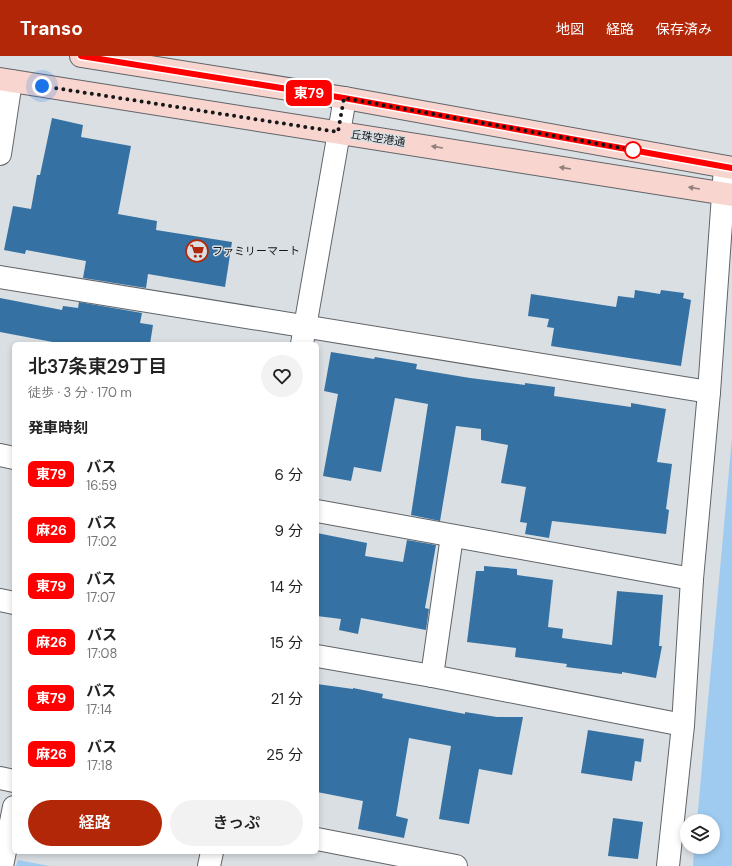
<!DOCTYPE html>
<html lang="ja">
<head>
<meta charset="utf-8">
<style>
	:root { --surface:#fff; --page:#f2f2f2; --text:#222; --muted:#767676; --accent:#b32709 }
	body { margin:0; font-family:"DM Sans","Noto Sans JP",sans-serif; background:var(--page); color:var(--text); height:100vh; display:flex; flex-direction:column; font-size:15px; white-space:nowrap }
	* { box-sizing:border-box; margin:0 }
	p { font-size:13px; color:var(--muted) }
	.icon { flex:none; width:22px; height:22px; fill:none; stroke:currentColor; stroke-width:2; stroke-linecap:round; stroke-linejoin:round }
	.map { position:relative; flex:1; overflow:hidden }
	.side { position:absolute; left:12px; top:286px; width:307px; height:512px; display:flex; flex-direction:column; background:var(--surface); border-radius:6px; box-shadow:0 2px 6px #0003 }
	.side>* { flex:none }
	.badge { padding:0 8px; border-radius:6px; font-size:14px; line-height:26px }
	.controls { position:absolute; left:680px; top:758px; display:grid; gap:8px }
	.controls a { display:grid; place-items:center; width:40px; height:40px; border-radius:50%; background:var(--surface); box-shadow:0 2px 6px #0003; font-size:20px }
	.you { position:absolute; width:20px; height:20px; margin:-10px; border:3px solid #fff; border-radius:50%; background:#1a73e8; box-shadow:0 0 0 6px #1a73e833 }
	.map>.badge { position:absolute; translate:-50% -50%; box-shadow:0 0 0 2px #fff }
	h2 { padding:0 16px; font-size:15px; line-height:36px }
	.round { display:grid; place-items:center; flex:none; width:42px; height:42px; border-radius:21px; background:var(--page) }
	.overview { display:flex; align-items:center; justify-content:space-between; height:68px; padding:0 16px }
	h1 { font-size:19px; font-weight:600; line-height:30px }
	.primary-button { display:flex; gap:8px; margin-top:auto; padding:8px 16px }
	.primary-button a { flex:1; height:46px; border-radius:24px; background:var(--accent); color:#fff; font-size:16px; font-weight:600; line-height:46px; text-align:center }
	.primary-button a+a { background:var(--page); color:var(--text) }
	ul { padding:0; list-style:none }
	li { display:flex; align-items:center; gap:12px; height:56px; padding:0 16px }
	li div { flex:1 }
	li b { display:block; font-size:15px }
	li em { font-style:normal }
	li .badge { min-width:44px; font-weight:700; text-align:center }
	header { display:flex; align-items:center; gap:24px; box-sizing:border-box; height:56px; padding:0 20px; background:var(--accent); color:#fff }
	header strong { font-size:19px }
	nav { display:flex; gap:22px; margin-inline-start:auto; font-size:14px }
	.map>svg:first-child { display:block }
	.green { fill:#9fcbf1 }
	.building { fill:#3572a3 }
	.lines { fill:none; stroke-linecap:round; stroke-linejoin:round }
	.street-casing { stroke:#606468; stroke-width:24 }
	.secondary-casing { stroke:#606468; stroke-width:24 }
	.street { stroke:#fff; stroke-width:22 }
	.secondary { stroke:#f8d6cf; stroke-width:22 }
	.oneway { fill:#92807d }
	.line-casing { stroke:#fff; stroke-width:9 }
	.line { stroke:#f00; stroke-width:6 }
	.walk { stroke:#151718; stroke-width:4; stroke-dasharray:0 7.2 }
	.stop-dot { fill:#fff; stroke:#f00; stroke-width:2 }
	.labels { text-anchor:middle; stroke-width:3; stroke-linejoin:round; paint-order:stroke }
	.street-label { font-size:11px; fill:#151718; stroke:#dadfe3 }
	.poi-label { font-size:11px; fill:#151718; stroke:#dadfe3; text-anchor:start }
</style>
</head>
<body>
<header>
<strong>Transo</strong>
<nav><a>地図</a><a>経路</a><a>保存済み</a></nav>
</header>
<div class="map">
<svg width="732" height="810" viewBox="0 0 732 810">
	<rect width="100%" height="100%" fill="#dadfe3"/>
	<g class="green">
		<path d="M 732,382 L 732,810 L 693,810 L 694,791 L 713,791 L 713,765 L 697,765 Z"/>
		<path d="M 18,804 L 49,810 L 16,810 Z"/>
	</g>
	<g class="building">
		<path d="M 52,62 L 83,69 L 81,81 L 131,90 L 118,158 L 157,165 L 156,174 L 232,186 L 225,231 L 148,218 L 146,232 L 83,222 L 86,205 L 26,194 L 25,198 L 4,194 L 13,150 L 31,153 L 37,119 L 40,119 Z"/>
		<path d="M 635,234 L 660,238 L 661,234 L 684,237 L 683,242 L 691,244 L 681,310 L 551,290 L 554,272 L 547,271 L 549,263 L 528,260 L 531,238 L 616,251 L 618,240 L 634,242 Z"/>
		<path d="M 0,242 L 62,254 L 63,250 L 78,252 L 79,246 L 142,257 L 140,267 L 153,269 L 150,288 L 63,288 L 0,276 Z"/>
		<path d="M 331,296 L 374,303 L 375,301 L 417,308 L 416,313 L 470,322 L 525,329 L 525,327 L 555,331 L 554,340 L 631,351 L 631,347 L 666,353 L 657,406 L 672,408 L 666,453 L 669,454 L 666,478 L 552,465 L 549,482 L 525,478 L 527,467 L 520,466 L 526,431 L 501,427 L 508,389 L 481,384 L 481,373 L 456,370 L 440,465 L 411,459 L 428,348 L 395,342 L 381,416 L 354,411 L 351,425 L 323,420 L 338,338 L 324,335 Z"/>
		<path d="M 317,477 L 367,487 L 365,500 L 403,506 L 407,484 L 436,489 L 425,552 L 429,553 L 426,574 L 361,562 L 358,578 L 339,574 L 341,563 L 317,560 Z"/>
		<path d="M 484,510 L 517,513 L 517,519 L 553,524 L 548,571 L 563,573 L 562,582 L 612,589 L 617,535 L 663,539 L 659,590 L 662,590 L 656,622 L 622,616 L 622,618 L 566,611 L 567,608 L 515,601 L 516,592 L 467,586 L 476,515 L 484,515 Z"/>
		<path d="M 317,628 L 353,633 L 353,632 L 383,638 L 382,642 L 465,658 L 465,656 L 497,661 L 523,661 L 512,719 L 479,713 L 469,768 L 439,763 L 451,690 L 409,682 L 396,760 L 408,763 L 404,782 L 358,773 L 363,745 L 317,736 Z"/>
		<path d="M 588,674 L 644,683 L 641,706 L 635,705 L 632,725 L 581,717 Z"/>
		<path d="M 613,762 L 643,766 L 638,803 L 608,800 Z"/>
	</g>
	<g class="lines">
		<g class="street-casing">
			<g id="street">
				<path d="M 0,98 L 11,25"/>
				<path d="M 0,221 L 709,336"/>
				<path d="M 302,288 L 345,42"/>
				<path d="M 0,399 L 14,402"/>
				<path d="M 317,455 L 692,523"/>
				<path d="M 0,544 L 14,547"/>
				<path d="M 317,600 L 432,620 L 683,669"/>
				<path d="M 432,620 L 452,480"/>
				<path d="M 0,722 L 14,725"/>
				<path d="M 317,783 L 456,810"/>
				<path d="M 2,810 L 14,751"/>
				<path d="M 209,810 L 212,796"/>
				<path d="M 668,810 L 683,669 L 692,523 L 709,336 L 725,111"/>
			</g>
		</g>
		<g class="secondary-casing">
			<g id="secondary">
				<path d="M 81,0 L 345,42 L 732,112"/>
				<path d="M 0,23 L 732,139"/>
			</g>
		</g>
		<use href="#street" class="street"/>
		<use href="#secondary" class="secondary"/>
	</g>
	<defs><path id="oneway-solid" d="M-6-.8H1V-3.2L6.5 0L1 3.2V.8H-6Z"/></defs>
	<g class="oneway">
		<use href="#oneway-solid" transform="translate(437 91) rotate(-171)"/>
		<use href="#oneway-solid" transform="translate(565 112) rotate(-171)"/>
		<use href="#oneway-solid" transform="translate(694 132) rotate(-171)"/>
	</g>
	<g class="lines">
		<g class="line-casing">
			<path id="line" d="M 81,0 L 344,42 L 732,112"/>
		</g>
		<use href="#line" class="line"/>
		<path class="walk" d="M 42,30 L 338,76 L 344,42 L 633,94"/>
	</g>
	<defs>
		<g id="supermarket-ring" transform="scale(1.15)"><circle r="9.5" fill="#dadfe3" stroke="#b32709" stroke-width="1.5"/><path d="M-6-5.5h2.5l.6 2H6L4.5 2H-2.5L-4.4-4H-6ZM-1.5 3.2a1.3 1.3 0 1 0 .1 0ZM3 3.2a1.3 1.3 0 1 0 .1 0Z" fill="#b32709"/></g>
	</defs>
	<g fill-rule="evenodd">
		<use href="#supermarket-ring" x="197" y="195"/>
	</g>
	<circle class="stop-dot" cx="633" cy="94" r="8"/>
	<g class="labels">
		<g class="street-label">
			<text transform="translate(378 82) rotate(9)" y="4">丘珠空港通</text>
		</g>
		<g class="poi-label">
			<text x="212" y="199">ファミリーマート</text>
		</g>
	</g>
</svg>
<div class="controls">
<a><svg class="icon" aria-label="layers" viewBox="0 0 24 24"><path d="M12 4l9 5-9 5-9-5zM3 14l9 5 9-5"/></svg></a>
</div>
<div class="you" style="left:42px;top:30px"></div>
<b class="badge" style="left:309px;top:37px;background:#f00;color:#fff">東79</b>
<section class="side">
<div class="overview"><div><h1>北37条東29丁目</h1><p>徒歩 · 3 分 · 170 m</p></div><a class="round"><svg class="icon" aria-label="heart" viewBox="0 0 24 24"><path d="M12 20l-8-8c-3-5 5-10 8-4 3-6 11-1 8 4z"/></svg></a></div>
<h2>発車時刻</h2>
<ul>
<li><span class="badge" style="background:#f00;color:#fff">東79</span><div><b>バス</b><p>16:59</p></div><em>6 分</em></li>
<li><span class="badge" style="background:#f00;color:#fff">麻26</span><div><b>バス</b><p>17:02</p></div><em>9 分</em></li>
<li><span class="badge" style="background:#f00;color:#fff">東79</span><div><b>バス</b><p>17:07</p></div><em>14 分</em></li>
<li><span class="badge" style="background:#f00;color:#fff">麻26</span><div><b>バス</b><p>17:08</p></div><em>15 分</em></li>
<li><span class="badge" style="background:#f00;color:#fff">東79</span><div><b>バス</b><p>17:14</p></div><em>21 分</em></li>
<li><span class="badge" style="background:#f00;color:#fff">麻26</span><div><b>バス</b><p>17:18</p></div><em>25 分</em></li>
</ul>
<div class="primary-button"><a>経路</a><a>きっぷ</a></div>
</section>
</div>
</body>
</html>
